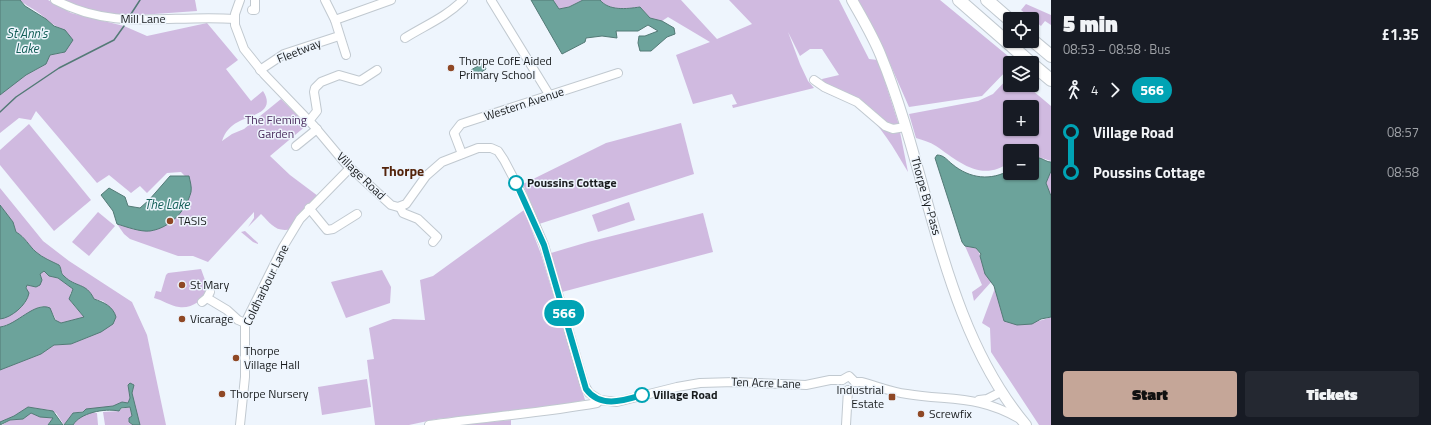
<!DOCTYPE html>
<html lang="en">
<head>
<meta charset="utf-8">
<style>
	:root { --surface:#171b24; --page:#242831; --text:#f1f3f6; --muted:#9ea1a6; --accent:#c5a698 }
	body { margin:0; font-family:"Titillium Web",sans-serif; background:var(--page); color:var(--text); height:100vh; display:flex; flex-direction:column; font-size:15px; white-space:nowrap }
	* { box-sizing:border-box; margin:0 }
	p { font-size:13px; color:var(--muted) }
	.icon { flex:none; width:22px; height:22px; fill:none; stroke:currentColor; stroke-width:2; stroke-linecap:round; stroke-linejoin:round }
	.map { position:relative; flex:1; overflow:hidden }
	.side { display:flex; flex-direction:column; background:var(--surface); width:380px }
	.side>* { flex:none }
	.badge { padding:0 8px; border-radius:13px; font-size:14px; line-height:26px }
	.fabs { position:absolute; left:1003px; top:12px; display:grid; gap:8px }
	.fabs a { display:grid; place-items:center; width:36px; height:36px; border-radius:4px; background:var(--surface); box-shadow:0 1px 3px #0004; font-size:20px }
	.map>.badge { position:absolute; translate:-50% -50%; box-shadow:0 0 0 2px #fff }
	.legs { display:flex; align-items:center; gap:6px; height:44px; padding:0 12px; font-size:13px }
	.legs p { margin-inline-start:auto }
	.overview { display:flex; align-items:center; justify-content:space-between; height:68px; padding:0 12px }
	h1 { font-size:22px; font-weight:800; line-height:30px }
	.primary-button { display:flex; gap:8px; margin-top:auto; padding:8px 12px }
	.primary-button a { flex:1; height:46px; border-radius:4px; background:var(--accent); color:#111; font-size:16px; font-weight:800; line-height:46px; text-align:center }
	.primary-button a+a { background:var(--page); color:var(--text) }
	ul { padding:0 12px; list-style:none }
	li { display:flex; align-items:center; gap:14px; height:40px; font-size:15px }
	li i { display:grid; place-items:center; width:6px; height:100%; margin:0 5px; background:currentColor }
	li i::after { content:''; width:10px; height:10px; margin:-5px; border:3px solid; border-radius:50%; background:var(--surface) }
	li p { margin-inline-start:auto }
	li:first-child i { background:linear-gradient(#0000 50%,currentColor 0) }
	li:last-child i { background:linear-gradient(currentColor 50%,#0000 0) }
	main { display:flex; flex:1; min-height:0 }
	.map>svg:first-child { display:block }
	.green { fill:#d0bae0; fill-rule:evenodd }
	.water { fill:#6ca39b; stroke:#537a76 }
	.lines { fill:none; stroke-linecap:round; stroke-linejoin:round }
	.stream { stroke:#537a76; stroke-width:1.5 }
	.minor-casing { stroke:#c1c9d0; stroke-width:10 }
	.major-casing { stroke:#c1c9d0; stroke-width:12 }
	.highway-casing { stroke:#c1c9d0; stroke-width:14 }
	.minor { stroke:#fff; stroke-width:8 }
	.major { stroke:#fff; stroke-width:10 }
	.highway { stroke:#fff; stroke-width:12 }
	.line-1-casing { stroke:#fff; stroke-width:9 }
	.line-1 { stroke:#00a3b4; stroke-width:6 }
	.poi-dot { fill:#8f4825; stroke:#eef5fd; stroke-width:1.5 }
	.stop-1-dot { fill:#fff; stroke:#00a3b4; stroke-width:2 }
	.labels { text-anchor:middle; stroke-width:3; stroke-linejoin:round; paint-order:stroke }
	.street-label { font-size:12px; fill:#191c1e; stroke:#eef5fd }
	.poi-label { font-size:12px; fill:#191c1e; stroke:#eef5fd; text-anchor:start }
	.park-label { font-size:12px; fill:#492b5d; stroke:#eef5fd }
	.stop-label { font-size:12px; font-weight:bold; fill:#191c1e; stroke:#eef5fd; text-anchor:start }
	.water-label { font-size:13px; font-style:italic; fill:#156059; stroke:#eef5fd }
	.quarter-label { font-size:14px; font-weight:bold; fill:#54240b; stroke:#eef5fd }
</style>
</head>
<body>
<main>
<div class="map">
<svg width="1051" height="425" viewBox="0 0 1051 425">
	<rect width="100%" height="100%" fill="#eef5fd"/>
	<g class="green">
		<path d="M 20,0 L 48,0 L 71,13 L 124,26 L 147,36 L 207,23 L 238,60 L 226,69 L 251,101 L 263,91 C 277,113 249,115 238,122 C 230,126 225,132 222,141 L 232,134 L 244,129 L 281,99 L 307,125 L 270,156 L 290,175 L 322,199 L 292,229 C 276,233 271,224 261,214 L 248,227 L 254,218 L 254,212 L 208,262 L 193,256 L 178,256 L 130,239 L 124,234 L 117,224 L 134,229 L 178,217 L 191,191 L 187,178 L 181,172 L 167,173 L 147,193 L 140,186 L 131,193 L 109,175 L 97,183 L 36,111 L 31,120 L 19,118 L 0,133 L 0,95 C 8,88 16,81 26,75 C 38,68 44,68 50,55 L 62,53 L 62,29 C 51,25 45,17 36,11 C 30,7 25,5 20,0 Z"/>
		<path d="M 63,0 L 195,0 L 197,11 L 126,16 L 91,11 Z"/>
		<path d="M 553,0 L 583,0 L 569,7 L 559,9 Z"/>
		<path d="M 600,0 L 681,0 L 717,39 L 752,24 L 729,0 L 839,0 L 869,59 L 878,60 L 898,122 L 908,172 C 894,149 881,124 859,108 C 848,101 834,97 822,91 L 824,86 L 822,79 L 839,75 L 822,49 L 810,49 L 800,56 L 788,32 L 800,64 L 808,81 L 814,88 L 733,108 L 732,105 L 737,104 L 732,94 L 693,104 L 676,55 L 710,42 L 668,17 L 662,21 L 650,18 L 640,7 C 626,9 609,11 600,0 Z"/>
		<path d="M 858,0 L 940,0 L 1008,56 L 1009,68 L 982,96 L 909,107 L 883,48 Z"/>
		<path d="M 1026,4 L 1051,15 L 1051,25 L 1045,21 L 1041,26 L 1021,10 Z"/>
		<path d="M 1010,76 L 1010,85 L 1026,85 L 1051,106 L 1051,161 L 1032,155 L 1032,151 L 1010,151 L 1010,162 C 982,183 959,162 936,146 C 930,142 922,140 916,138 L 909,114 L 978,101 L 993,94 ZM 1010,107 L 1032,107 L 1032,129 L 1010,129 Z"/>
		<path d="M 681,123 L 694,174 L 539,224 L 523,184 L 606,143 Z"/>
		<path d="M 29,124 L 91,200 L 54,231 L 0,165 L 0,150 Z"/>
		<path d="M 1051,171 L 1051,196 L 1046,183 Z"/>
		<path d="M 0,188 L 43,241 L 69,261 L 132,302 L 147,335 L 166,425 L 140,425 L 132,393 L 134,385 L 128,385 L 130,398 L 128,403 L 122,402 L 113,406 L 73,413 L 64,425 L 56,413 L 49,410 L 28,407 L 14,416 L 0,422 L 0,370 L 41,354 L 54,345 L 71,344 L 89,337 L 114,312 L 103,301 L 94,299 C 87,285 74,287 64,276 C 60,273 62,269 59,265 C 51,261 43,258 36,252 C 29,246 25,237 16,232 L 13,222 L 0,205 Z"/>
		<path d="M 629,202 L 635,220 L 598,232 L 592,215 Z"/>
		<path d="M 524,210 L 541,254 L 585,400 L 553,407 L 437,419 L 409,425 L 375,425 L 367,360 L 374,359 L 369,328 L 393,319 L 425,320 L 420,280 L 433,276 Z"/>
		<path d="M 98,212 L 115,226 L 89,256 L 72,242 Z"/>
		<path d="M 703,213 L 713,252 L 562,292 L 551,253 L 588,242 Z"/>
		<path d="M 245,231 L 258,243 L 258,244 L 253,242 L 241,232 Z"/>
		<path d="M 965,246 L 976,248 C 984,258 983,271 992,281 L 974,301 L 972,292 L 982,285 Z"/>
		<path d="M 201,269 L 209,291 C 203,300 191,309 179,307 C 171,306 162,300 154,298 L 156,291 L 161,292 L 166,275 L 168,273 Z"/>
		<path d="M 382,270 L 391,287 L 390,303 L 346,318 L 331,282 Z"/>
		<path d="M 44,271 L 49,276 L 58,278 L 73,289 L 70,294 L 71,302 L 84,317 L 61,323 L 57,322 L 53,314 L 43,306 L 39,307 L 11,324 L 0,327 L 0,319 L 10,315 L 26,302 L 27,285 L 36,287 L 42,280 L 40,274 Z"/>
		<path d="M 995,288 L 1004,321 C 1022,326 1034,323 1051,317 L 1051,425 L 1039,425 L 991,352 L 990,328 L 982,323 Z"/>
		<path d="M 367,379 L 371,407 L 322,415 L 318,387 Z"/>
		<path d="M 130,407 L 132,416 L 129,422 L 133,425 L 105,425 L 103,412 L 119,411 L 121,409 Z"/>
		<path d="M 31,413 L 40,417 L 44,416 L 53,418 L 48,425 L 2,425 L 10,420 L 17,420 Z"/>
		<path d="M 89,413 L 97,413 L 98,425 L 73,425 L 76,420 Z"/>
		<path d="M 511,420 L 511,425 L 460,425 Z"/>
	</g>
	<g class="water">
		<path d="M 0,0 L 20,0 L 25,6 L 46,19 L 54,26 L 65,30 L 73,40 L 65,52 L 50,55 L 46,64 L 26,75 L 0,95 Z"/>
		<path d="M 531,0 L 553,0 L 559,9 L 569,7 L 583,0 L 600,0 C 609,11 626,9 640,7 L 650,18 L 662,21 L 674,28 L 675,34 L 667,37 L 651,51 L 640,51 L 638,43 L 639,36 L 645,36 L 658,31 L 648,25 L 638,31 L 616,31 L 617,38 L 602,36 L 586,38 L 585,42 L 562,54 Z"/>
		<path d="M 483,63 L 486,69 L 475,76 L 471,70 Z"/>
		<path d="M 937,155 C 944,155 947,160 952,164 C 970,179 991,181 1010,170 L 1010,173 L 1032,173 L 1032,157 C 1043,157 1045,162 1051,162 L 1051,171 L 1046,183 L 1051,196 L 1051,317 L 1041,319 L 1032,324 L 1017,325 L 1004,321 L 994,286 L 985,274 L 980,256 L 981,254 L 976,248 L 965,246 L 962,242 L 935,158 Z"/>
		<path d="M 170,176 L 189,176 C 190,181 192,187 191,192 C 186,211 170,228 150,231 C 140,232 127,227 117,224 L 113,211 L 101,195 L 109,188 L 125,197 L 128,206 L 140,208 L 149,200 Z"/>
		<path d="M 0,205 L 13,222 L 16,232 C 25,237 29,246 36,252 C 43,258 51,261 59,265 C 62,269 60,273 64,276 C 76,288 86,282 94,299 C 103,302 113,306 116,317 L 113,324 L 101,332 L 71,344 L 54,345 L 41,354 L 0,370 L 0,327 C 17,325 35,301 50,308 L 55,320 L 61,323 L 84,317 L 69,299 L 73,289 L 58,278 L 49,276 L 44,271 L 40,274 L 42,280 L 40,285 L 36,287 L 27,285 L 26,288 L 29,293 C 27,305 11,318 0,319 Z"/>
		<path d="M 130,383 L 134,385 L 132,393 L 140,425 L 133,425 L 129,422 L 129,418 L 132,416 L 130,407 L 121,408 L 119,411 C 104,408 80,413 73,425 L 64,425 L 73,413 L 83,412 L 86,409 L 113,406 L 122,402 L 128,403 L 130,398 L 128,385 Z"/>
		<path d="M 28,407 L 53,411 L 63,425 L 48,425 L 53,418 L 40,417 L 31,413 L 23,419 L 10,420 L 0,425 L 0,422 L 14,416 Z"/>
	</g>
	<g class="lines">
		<g class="stream">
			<path d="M 131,14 L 140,0"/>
			<path d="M 0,112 L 16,97 L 59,68 L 114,40 L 124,26"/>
		</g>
		<g class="minor-casing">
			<g id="minor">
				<path d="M 55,0 C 115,32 171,14 235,19"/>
				<path d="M 240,0 L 235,14 L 235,25 L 244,49 L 264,74 L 314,126 L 345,163 L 391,205 L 398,207 L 406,204 L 426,176 L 442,162 L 478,148 L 491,148 L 498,151 L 504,160 L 523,196 L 544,245 L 584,384 L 589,393 L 600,400"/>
				<path d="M 325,0 L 335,20 L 346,55"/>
				<path d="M 491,0 L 550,96"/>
				<path d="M 252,10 L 255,10 L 255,0"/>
				<path d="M 335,20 L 391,0"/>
				<path d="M 405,38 C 426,25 446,17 463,0"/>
				<path d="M 260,70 L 284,54 L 339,36"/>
				<path d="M 814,80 L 824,87 L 857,102 L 885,126 L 893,129 L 905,127"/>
				<path d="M 309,121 L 317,111 L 314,92 L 315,88 L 321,82 L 339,75 L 360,81 L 377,70"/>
				<path d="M 296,146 L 317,129"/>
				<path d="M 462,154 L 454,133 L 461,124 L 618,73"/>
				<path d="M 400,207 L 403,213 L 418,219 L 437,237 L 433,242"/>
				<path d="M 309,208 L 327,230 L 333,229 L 357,214"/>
				<path d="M 207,298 L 227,310 L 238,320 L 245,323"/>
				<path d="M 202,302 L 207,298 L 210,292"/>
				<path d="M 842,380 L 849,376 L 855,382"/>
				<path d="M 855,382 L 862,382 C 877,386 891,392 907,394 C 951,401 979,395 1020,419"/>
				<path d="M 979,400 L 987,399 L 1001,392"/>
				<path d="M 240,425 L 245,377 L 245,323 L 283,247 L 300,219 L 350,168"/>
				<path d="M 429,425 C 485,417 542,413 597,403 L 600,400 L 617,402 L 677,387 L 700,383 L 735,382 L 806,385 L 830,380 L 842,380"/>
				<path d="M 846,425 L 848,390"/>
			</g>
		</g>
		<g class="major-casing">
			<path id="major" d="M 852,0 C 862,18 873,36 881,56 C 930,175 941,324 1026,425"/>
		</g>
		<g class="highway-casing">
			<g id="highway">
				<path d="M 959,0 L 1031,63"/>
				<path d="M 987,0 L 1010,20"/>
				<path d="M 1032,40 L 1051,56"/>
				<path d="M 1032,64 L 1051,80"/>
			</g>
		</g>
		<use href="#minor" class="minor"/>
		<use href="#major" class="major"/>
		<use href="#highway" class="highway"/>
	</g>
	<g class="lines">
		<g class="line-1-casing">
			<path id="line-1" d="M 516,183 L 544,245 L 586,389 C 600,408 622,401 642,395"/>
		</g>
		<use href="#line-1" class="line-1"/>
	</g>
	<g class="poi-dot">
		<circle cx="451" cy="68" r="4"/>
		<circle cx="170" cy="221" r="4"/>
		<circle cx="182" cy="285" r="4"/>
		<circle cx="182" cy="319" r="4"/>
		<circle cx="236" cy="358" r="4"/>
		<circle cx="222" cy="394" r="4"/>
		<rect x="888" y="393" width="8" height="8" rx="2"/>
		<circle cx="921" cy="414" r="4"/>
	</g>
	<g class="stop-1-dot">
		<circle cx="516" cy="183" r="7"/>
		<circle cx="642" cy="395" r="7"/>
	</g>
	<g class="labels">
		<g class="street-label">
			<text x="143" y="23">Mill Lane</text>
			<text transform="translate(299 51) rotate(-22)" y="4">Fleetway</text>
			<text transform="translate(524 104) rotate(-18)" y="4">Western Avenue</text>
			<text transform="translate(361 176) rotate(44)" y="4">Village Road</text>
			<text transform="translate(926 196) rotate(74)" y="4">Thorpe By-Pass</text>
			<text transform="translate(266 285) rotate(-64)" y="4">Coldharbour Lane</text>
			<text transform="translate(766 383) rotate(2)" y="4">Ten Acre Lane</text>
		</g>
		<g class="poi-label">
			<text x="459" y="65">Thorpe CofE Aided<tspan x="459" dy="14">Primary School</tspan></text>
			<text x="178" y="225">TASIS</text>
			<text x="190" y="289">St Mary</text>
			<text x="190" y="323">Vicarage</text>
			<text x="244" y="355">Thorpe<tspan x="244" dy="14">Village Hall</tspan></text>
			<text x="884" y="394" text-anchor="end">Industrial<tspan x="884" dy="14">Estate</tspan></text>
			<text x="230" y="398">Thorpe Nursery</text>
			<text x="929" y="418">Screwfix</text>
		</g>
		<g class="park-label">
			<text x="276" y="124">The Fleming<tspan x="276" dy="14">Garden</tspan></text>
		</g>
		<g class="stop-label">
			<text x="527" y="187">Poussins Cottage</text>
			<text x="653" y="399">Village Road</text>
		</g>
		<g class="water-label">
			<text x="27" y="38">St Ann's<tspan x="27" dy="15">Lake</tspan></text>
			<text x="167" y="209">The Lake</text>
		</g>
		<g class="quarter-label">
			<text x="403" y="176">Thorpe</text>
		</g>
	</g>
</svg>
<div class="fabs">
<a><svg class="icon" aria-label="locate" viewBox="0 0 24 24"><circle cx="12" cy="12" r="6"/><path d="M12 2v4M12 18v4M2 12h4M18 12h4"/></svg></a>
<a><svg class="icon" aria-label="layers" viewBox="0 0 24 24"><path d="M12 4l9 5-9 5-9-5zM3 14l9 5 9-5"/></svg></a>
<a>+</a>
<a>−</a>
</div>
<b class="badge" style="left:564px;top:313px;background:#00a3b4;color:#fff">566</b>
</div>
<section class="side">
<div class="overview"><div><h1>5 min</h1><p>08:53 – 08:58 · Bus</p></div><b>£1.35</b></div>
<div class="legs"><svg class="icon" aria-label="walk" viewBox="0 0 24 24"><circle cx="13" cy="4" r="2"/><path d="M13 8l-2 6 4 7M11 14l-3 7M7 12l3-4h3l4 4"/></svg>4<svg class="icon" aria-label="forward" viewBox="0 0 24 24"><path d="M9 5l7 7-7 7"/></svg><b class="badge" style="background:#00a3b4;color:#fff">566</b></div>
<ul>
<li><i style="color:#00a3b4"></i><b>Village Road</b><p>08:57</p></li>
<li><i style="color:#00a3b4"></i><b>Poussins Cottage</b><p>08:58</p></li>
</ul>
<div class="primary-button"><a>Start</a><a>Tickets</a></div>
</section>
</main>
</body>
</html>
